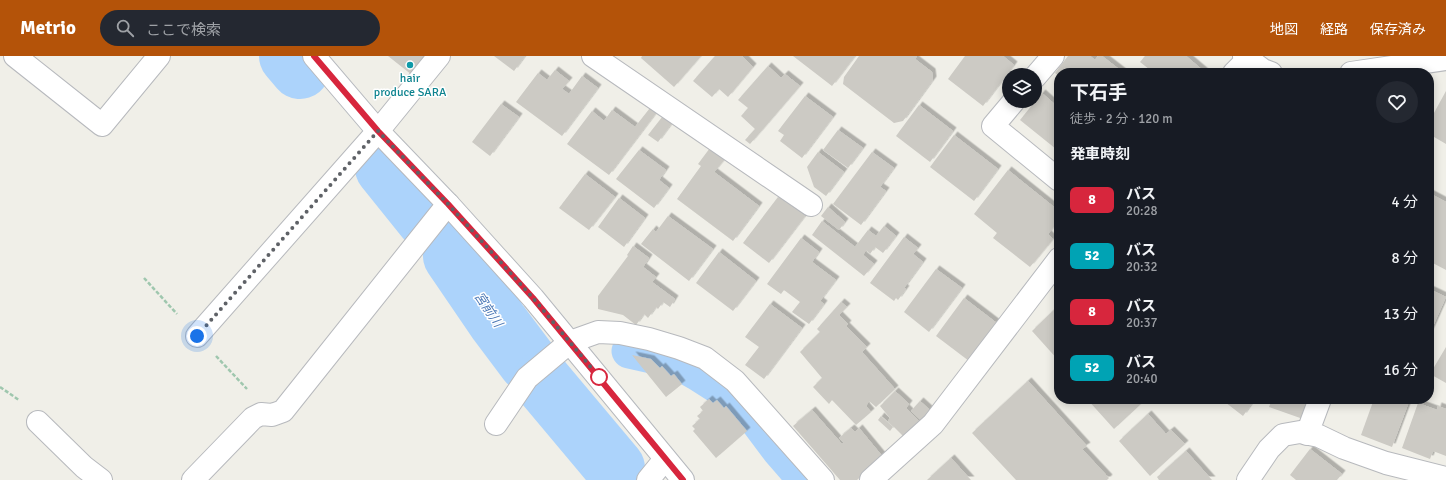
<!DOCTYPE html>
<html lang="ja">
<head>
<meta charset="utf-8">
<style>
	:root { --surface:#171b24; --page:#242831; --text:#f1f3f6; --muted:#9ea1a6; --accent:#b45309 }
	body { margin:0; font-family:Signika,"Noto Sans JP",sans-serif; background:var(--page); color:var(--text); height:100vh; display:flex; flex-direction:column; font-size:15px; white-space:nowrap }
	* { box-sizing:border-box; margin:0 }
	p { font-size:13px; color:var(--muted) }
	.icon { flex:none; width:22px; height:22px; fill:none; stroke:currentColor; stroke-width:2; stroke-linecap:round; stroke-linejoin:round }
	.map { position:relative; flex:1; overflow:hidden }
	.drawer { position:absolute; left:1054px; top:12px; width:380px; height:336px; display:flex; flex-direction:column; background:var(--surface); border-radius:16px; box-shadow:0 2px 10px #0003 }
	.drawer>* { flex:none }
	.badge { padding:0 8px; border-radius:6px; font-size:14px; line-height:26px }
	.buttons { position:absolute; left:1002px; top:12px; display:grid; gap:8px }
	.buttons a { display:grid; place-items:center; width:40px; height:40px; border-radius:50%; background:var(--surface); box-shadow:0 2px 10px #0003; font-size:20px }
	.you { position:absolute; width:20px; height:20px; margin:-10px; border:3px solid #fff; border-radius:50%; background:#1a73e8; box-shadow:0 0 0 6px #1a73e833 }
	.map>.badge { position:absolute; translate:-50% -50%; box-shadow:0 0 0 2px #fff }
	h2 { padding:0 16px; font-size:15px; line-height:36px }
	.round { display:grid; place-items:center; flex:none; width:42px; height:42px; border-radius:21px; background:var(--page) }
	.overview { display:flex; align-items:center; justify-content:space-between; height:68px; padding:0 16px }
	h1 { font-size:19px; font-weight:700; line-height:30px }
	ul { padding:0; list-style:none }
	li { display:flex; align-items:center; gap:12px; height:56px; padding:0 16px }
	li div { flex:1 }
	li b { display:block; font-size:15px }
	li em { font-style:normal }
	li .badge { min-width:44px; font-weight:700; text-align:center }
	header { display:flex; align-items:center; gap:24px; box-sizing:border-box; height:56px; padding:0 20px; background:var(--accent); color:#fff }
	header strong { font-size:19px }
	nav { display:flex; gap:22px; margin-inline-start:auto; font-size:14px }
	.search { width:280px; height:36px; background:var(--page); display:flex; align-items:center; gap:10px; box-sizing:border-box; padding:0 14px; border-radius:22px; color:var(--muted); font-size:15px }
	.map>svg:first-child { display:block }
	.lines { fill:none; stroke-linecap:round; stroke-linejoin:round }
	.canal { stroke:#acd3fb; stroke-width:35 }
	.river { stroke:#acd3fb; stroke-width:60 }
	.building { fill:#cccac4; filter:url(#shadow) }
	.minor-casing { stroke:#b7b9bd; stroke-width:24 }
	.secondary-casing { stroke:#b6b9be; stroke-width:24 }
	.path { stroke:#9fc7ae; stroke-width:2.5; stroke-dasharray:4 2; stroke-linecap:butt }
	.minor { stroke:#fff; stroke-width:22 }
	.secondary { stroke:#fff; stroke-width:22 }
	.line-casing { stroke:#fff; stroke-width:9 }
	.line { stroke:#d7263d; stroke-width:6 }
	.walk { stroke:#5f6267; stroke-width:4; stroke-dasharray:0 7.2 }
	.culture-dot { fill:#0f9aa8; stroke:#fff; stroke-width:1.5 }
	.stop-dot { fill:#fff; stroke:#d7263d; stroke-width:2 }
	.labels { text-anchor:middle; stroke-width:3; stroke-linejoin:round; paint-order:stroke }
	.culture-label { font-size:12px; fill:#0d838f; stroke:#fff }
	.water-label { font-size:13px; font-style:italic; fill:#4b78b6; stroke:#fff }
</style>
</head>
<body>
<header>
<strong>Metrio</strong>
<div class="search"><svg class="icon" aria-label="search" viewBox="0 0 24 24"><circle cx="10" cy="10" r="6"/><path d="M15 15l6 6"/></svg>ここで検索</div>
<nav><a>地図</a><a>経路</a><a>保存済み</a></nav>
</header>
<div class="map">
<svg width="1446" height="424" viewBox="0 0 1446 424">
	<defs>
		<filter id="shadow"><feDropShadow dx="3.5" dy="-3.5" stdDeviation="0" flood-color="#0004"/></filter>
	</defs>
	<rect width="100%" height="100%" fill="#f0efe8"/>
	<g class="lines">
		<g class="canal">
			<path d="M 498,266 L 506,268"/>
			<path d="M 629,295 L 678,306 L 697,317 L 730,338 L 758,366 L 779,394 L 805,424"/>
		</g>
		<g class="river">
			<path d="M 289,0 L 300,13"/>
			<path d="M 385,112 L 426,163"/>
			<path d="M 453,200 L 498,266 L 528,306"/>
			<path d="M 542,325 L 615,412"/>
		</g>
	</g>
	<g class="building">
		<path d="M 388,0 L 427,0 L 412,19 Z"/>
		<path d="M 494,0 L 525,0 L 514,15 Z"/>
		<path d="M 642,0 L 701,0 L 674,31 L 641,2 Z"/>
		<path d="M 715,0 L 742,0 L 753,11 L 728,41 L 719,33 L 712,41 L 693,25 Z"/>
		<path d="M 793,0 L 855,0 L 832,30 Z"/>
		<path d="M 859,0 L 917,0 L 915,3 L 932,16 L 933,24 L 903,65 L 894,67 L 843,28 L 844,21 Z"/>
		<path d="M 965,0 L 1003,0 L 1014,9 L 983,50 L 948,23 Z"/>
		<path d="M 1068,0 L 1090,0 L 1095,4 L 1098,0 L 1102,0 L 1124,17 L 1059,17 L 1059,20 L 1055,17 Z"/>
		<path d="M 1145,0 L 1186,0 L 1206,17 L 1154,17 L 1140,6 Z"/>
		<path d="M 768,10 L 781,22 L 785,18 L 800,30 L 750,88 L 745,84 L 755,73 L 741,60 L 748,52 L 738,44 Z"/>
		<path d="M 555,14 L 569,25 L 562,33 L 569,38 L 582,20 L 598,32 L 562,80 L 516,46 L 538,17 L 547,24 Z"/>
		<path d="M 1446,35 L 1446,88 L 1429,78 L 1429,66 Z"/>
		<path d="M 1042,37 L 1059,52 L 1059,89 L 1056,93 L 1020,64 Z"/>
		<path d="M 805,40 L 833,61 L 802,102 L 780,85 L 784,79 L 778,75 Z"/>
		<path d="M 501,48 L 519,61 L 490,100 L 472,86 Z"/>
		<path d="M 919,49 L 953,75 L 930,106 L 896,80 Z"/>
		<path d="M 650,52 L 656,57 L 609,119 L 567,88 L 592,55 L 604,65 L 612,54 L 635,71 Z"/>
		<path d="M 663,60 L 672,67 L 658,86 L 648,79 Z"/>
		<path d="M 838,74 L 863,92 L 848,112 L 823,94 Z"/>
		<path d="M 954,79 L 998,113 L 974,145 L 930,111 Z"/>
		<path d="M 710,92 L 725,103 L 714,116 L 759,150 L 733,185 L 677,143 L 701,110 L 698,108 Z"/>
		<path d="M 639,94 L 666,114 L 659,124 L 669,132 L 654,152 L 616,123 Z"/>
		<path d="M 818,96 L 844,116 L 826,140 L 814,131 L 807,111 Z"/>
		<path d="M 872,96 L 894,112 L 880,131 L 886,135 L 861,169 L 833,148 Z"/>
		<path d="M 1008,114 L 1059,155 L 1059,164 L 1048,178 L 1053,183 L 1030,211 L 993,182 L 997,177 L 974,158 Z"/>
		<path d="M 585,118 L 615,141 L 589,174 L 559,152 Z"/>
		<path d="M 1429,137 L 1446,146 L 1446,214 L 1429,205 Z"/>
		<path d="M 778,141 L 805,160 L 769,207 L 743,187 Z"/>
		<path d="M 619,142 L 645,162 L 624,191 L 598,171 Z"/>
		<path d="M 828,151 L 845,166 L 839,174 L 821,160 Z"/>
		<path d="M 668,160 L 713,193 L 689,225 L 641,188 L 653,173 L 656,176 Z"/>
		<path d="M 822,165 L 855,191 L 868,174 L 876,180 L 884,170 L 896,180 L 883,197 L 875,191 L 870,198 L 866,194 L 863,199 L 874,208 L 864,220 L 812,179 Z"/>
		<path d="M 904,181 L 918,192 L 913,198 L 923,206 L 904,232 L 906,233 L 898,244 L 896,242 L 894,245 L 870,227 Z"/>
		<path d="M 801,182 L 819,196 L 812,206 L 836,224 L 820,245 L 824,248 L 809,268 L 792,256 L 800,246 L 784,234 L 781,238 L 767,228 Z"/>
		<path d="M 633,190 L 649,202 L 643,211 L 656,221 L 652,226 L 675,243 L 670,251 L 663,246 L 658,253 L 656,251 L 648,262 L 644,258 L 636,269 L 623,259 L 598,253 L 598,240 L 628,200 L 627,199 Z"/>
		<path d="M 719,196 L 756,225 L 733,255 L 696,227 Z"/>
		<path d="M 936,213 L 962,232 L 929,276 L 904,256 Z"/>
		<path d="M 1429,233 L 1446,241 L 1429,279 Z"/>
		<path d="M 964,242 L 998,268 L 969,305 L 936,280 Z"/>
		<path d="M 841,246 L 847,251 L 839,259 L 848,268 L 846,270 L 867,291 L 862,296 L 895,333 L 876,351 L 869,345 L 866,350 L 871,356 L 856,369 L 832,344 L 829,348 L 813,331 L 822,322 L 800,296 L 820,276 L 817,273 Z"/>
		<path d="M 770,248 L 802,272 L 764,323 L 745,309 L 759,291 L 745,281 Z"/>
		<path d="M 1055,253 L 1059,257 L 1059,305 L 1032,275 Z"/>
		<path d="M 1446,291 L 1446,327 L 1430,318 Z"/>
		<path d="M 632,299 L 651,303 L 660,312 L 662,310 L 671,320 L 674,318 L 682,328 L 666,341 Z"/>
		<path d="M 1028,325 L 1087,390 L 1082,393 L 1109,422 L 1107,424 L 1016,424 L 972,377 Z"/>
		<path d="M 895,335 L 909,348 L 906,352 L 924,370 L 908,385 L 888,365 L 890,362 L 880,350 Z"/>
		<path d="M 709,343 L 713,347 L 717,344 L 724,352 L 726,350 L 747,375 L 716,402 L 693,375 L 695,373 L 692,370 L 700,363 L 697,360 L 703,355 L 700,351 Z"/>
		<path d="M 1087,343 L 1140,343 L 1143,346 L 1114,373 Z"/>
		<path d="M 1221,343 L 1255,343 L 1243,360 Z"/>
		<path d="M 1272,343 L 1310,343 L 1303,363 L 1269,351 Z"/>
		<path d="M 1374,343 L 1410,343 L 1392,391 L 1361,379 Z"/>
		<path d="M 920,345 L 932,356 L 923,366 L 911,355 Z"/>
		<path d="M 1418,347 L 1437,354 L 1438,350 L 1446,353 L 1446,400 L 1433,395 L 1430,403 L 1402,392 Z"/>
		<path d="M 812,354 L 842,388 L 844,387 L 839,382 L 851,372 L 855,376 L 859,372 L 883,401 L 857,424 L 840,424 L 793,370 Z"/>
		<path d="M 1148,358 L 1166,378 L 1171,374 L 1185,388 L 1150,420 L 1119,385 Z"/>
		<path d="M 881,360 L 893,371 L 890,375 L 878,364 Z"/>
		<path d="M 1310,393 L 1342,418 L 1337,424 L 1296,424 L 1290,419 Z"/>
		<path d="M 1186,395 L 1212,424 L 1159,424 L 1157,421 Z"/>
		<path d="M 951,402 L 971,424 L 927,424 Z"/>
	</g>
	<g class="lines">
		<g class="minor-casing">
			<g id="minor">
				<path d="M 15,0 L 102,69 L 159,0"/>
				<path d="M 593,0 L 811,149"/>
				<path d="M 1244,0 L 1263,14 L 1271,17"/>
				<path d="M 1234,17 L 1248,3"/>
				<path d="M 1351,17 L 1446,3"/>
				<path d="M 1035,21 L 1053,0"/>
				<path d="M 1014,45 L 993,70 L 1059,124"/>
				<path d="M 197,280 L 378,75 L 439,0"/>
				<path d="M 38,366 L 84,411 L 101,424"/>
				<path d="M 496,368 L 527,322 L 570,286 L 598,276 L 620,277 L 649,283 L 679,292 L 705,302 L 735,325 L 823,424"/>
				<path d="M 1307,378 L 1320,343"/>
				<path d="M 193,424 L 253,362 L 261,358 L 272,359 L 283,355 L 448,148"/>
				<path d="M 648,424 L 665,403"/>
				<path d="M 871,424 L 933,368 L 1059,203"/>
				<path d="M 1248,424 L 1269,393 L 1283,379 L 1300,376 L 1319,380 L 1344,392 L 1386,407 L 1446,422"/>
			</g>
		</g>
		<g class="secondary-casing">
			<path id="secondary" d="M 314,0 L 378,75 L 448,148 L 533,242 L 683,424"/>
		</g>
		<g class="path">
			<path d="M 144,222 L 177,258"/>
			<path d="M 216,300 L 247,333"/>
			<path d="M 0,331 L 19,344"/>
		</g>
		<use href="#minor" class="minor"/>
		<use href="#secondary" class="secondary"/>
	</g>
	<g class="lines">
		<g class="line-casing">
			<path id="line" d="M 314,0 L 378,75 L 448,148 L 533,242 L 683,424"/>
		</g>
		<use href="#line" class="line"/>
		<path class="walk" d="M 197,280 L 378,75 L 448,148 L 533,242 L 599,321"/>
	</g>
	<circle class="culture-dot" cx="410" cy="9" r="4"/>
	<circle class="stop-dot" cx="599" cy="321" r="8"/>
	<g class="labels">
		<g class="culture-label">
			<text x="410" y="26">hair<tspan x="410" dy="14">produce SARA</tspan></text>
		</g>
		<g class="water-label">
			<text transform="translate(489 253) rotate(56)" y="5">宮前川</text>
		</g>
	</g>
</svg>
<div class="buttons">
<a><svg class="icon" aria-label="layers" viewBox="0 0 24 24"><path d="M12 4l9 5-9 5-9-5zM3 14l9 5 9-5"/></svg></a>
</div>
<div class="you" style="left:197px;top:280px"></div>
<section class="drawer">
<div class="overview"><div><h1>下石手</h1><p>徒歩 · 2 分 · 120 m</p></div><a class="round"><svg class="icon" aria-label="heart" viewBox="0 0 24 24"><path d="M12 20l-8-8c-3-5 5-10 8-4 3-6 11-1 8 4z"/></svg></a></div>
<h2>発車時刻</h2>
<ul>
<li><span class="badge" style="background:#d7263d;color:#fff">8</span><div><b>バス</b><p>20:28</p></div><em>4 分</em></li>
<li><span class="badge" style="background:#00a3b4;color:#fff">52</span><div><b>バス</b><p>20:32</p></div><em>8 分</em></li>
<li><span class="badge" style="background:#d7263d;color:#fff">8</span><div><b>バス</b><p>20:37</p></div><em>13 分</em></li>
<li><span class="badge" style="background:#00a3b4;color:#fff">52</span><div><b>バス</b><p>20:40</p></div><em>16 分</em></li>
</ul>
</section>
</div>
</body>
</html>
